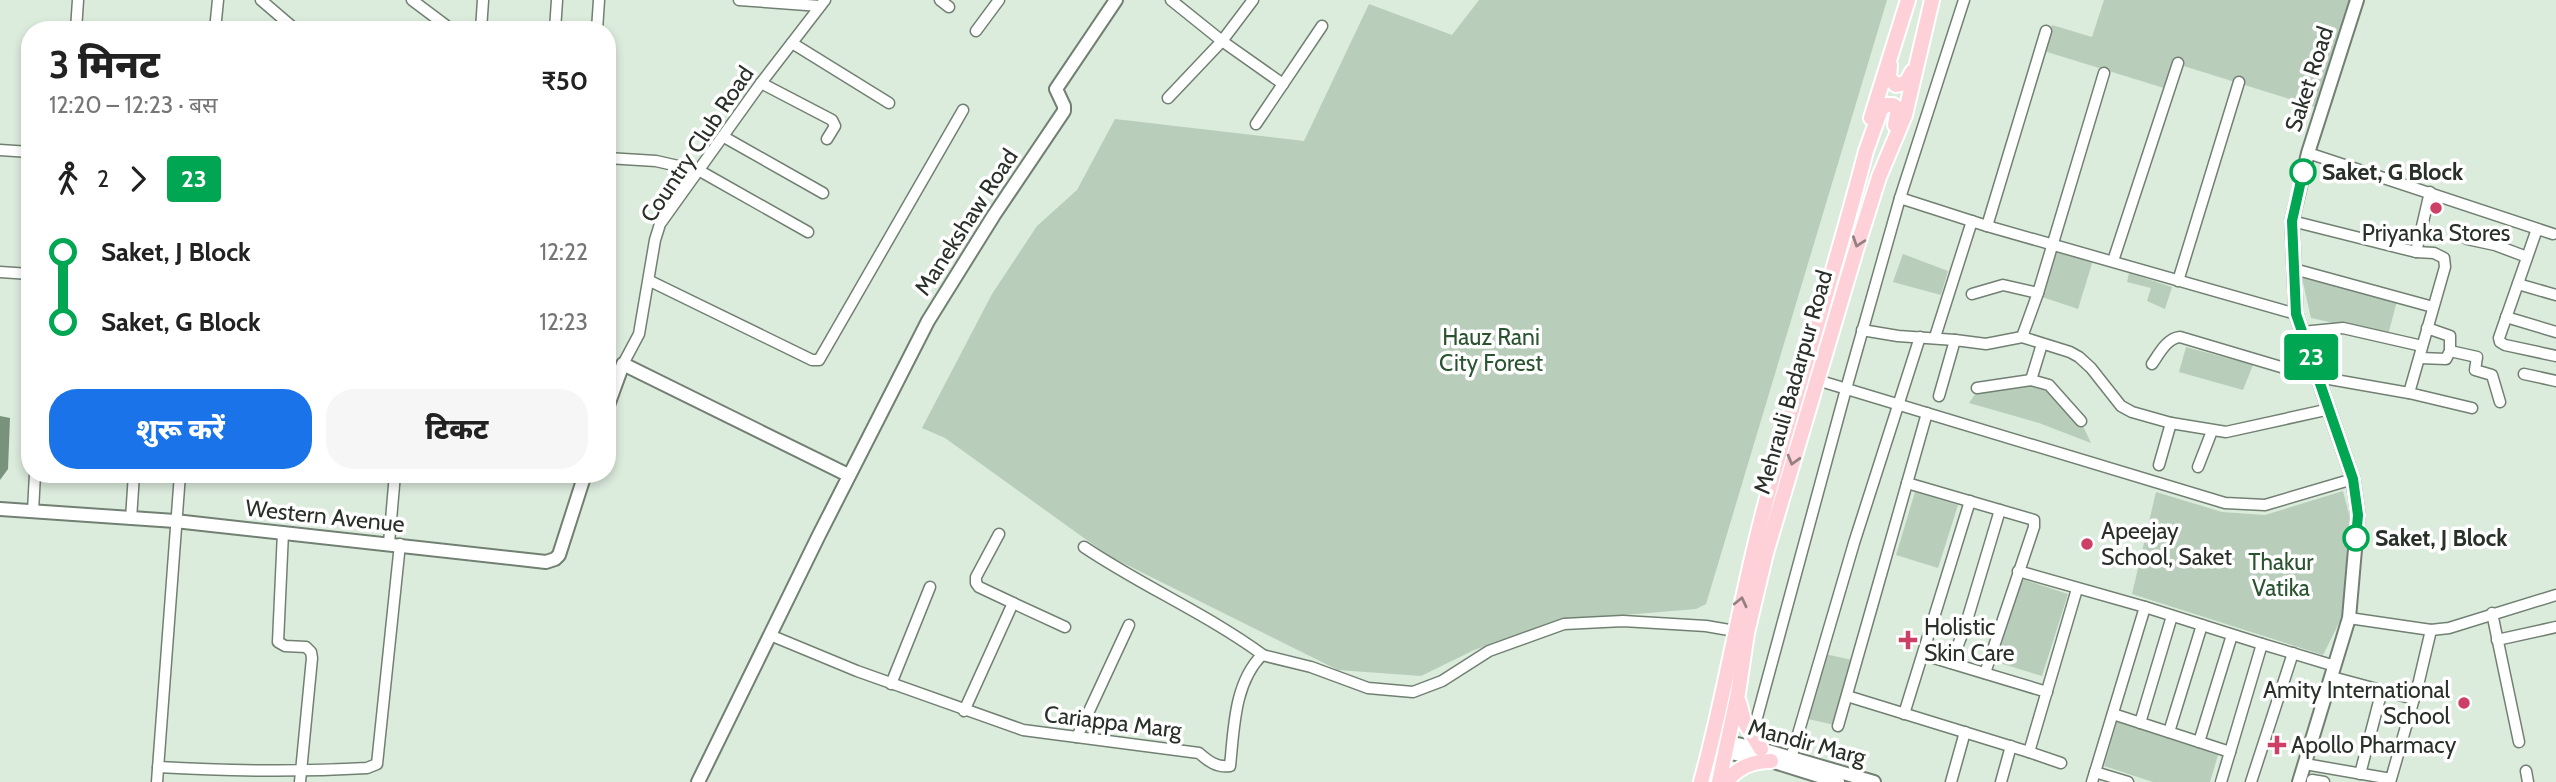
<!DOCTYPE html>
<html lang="hi">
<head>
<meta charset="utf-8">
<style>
	:root { --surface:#fff; --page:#f6f6f6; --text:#222; --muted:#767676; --accent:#1a73e8 }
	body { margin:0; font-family:Cabin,"Noto Sans Devanagari",sans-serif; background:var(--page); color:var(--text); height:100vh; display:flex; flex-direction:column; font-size:26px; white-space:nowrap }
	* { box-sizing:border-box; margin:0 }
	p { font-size:23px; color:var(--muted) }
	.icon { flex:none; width:38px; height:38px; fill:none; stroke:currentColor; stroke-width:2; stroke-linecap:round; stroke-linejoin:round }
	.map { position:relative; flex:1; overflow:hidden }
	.sheet { position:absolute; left:21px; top:21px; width:595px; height:462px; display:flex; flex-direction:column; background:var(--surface); border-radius:28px; box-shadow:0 4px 10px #0003 }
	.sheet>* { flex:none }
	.badge { padding:0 14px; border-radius:5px; font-size:24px; line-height:46px }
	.map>.badge { position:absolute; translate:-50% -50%; box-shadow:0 0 0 4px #fff }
	.legs { display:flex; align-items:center; gap:10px; height:77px; padding:0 28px; font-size:23px }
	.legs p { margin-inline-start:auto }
	.overview { display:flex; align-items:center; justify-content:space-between; height:119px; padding:0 28px }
	h1 { font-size:38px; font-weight:800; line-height:52px }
	.button { display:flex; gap:14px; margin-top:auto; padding:14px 28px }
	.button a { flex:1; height:80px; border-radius:28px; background:var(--accent); color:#fff; font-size:28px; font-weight:800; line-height:80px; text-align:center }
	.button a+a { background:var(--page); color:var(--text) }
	ul { padding:0 28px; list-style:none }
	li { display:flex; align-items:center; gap:24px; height:70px; font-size:26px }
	li i { display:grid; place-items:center; width:10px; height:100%; margin:0 9px; background:currentColor }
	li i::after { content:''; width:18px; height:18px; margin:-9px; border:5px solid; border-radius:50%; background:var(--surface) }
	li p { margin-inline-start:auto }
	li:first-child i { background:linear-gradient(#0000 50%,currentColor 0) }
	li:last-child i { background:linear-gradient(currentColor 50%,#0000 0) }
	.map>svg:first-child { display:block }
	.green { fill:#b9cdbb }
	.water { fill:#79927b }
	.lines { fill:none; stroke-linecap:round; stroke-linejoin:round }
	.street-casing { stroke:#718072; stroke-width:13 }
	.secondary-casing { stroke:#718072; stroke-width:16 }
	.primary-casing { stroke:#fff; stroke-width:18 }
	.street { stroke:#fff; stroke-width:10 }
	.secondary { stroke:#fff; stroke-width:12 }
	.primary { stroke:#fed0d7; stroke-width:14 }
	.oneway { stroke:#948080 }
	.line-1-casing { stroke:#fff; stroke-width:16 }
	.line-1 { stroke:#00a651; stroke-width:10 }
	.stop-1-dot { fill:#fff; stroke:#00a651; stroke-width:3.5 }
	.poi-dot { fill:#ce3f65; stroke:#fff; stroke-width:2.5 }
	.labels { text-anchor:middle; stroke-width:7; stroke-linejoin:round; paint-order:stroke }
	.street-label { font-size:23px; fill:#292f29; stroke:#fff }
	.stop-label { font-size:23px; font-weight:bold; fill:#292f29; stroke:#fff; text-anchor:start }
	.poi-label { font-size:23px; fill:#292f29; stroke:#fff; text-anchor:start }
	.park-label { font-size:23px; fill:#2a5330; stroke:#fff }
</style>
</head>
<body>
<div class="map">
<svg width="2556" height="782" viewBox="0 0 2556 782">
	<rect width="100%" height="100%" fill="#dbebdc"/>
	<g class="green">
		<path d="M 1479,0 L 1887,0 L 1706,604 L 1696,609 L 1563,620 L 1474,650 L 1421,676 L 1338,670 L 1109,556 L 945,438 L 922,428 L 992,294 L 1037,226 L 1077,190 L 1115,119 L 1304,141 L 1369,4 L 1452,35 Z"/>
		<path d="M 2104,0 L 2349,0 L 2315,107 L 2174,63 L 2164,88 L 2044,51 L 2052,25 L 2092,37 Z"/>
		<path d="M 2058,248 L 2093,260 L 2078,309 L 2042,297 Z"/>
		<path d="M 1903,254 L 1948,271 L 1941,295 L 1893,282 Z"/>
		<path d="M 2129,273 L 2172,287 L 2165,309 L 2147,301 L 2151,288 L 2127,282 Z"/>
		<path d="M 2302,278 L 2398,297 L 2388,335 L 2311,318 Z"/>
		<path d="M 2186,347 L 2253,365 L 2243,390 L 2179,372 Z"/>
		<path d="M 2033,380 L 2081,422 L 2091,443 L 2039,423 L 1969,403 L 1976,393 Z"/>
		<path d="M 2343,491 L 2350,518 L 2343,615 L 2323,655 L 2132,594 L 2156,492 L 2222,512 L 2265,515 Z"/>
		<path d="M 1915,492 L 1958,505 L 1938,568 L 1896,555 Z"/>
		<path d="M 2022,579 L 2068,594 L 2042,676 L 1996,662 Z"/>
		<path d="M 1825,654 L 1852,660 L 1835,725 L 1808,719 Z"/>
		<path d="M 2117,722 L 2218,755 L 2210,782 L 2153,782 L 2104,766 Z"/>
	</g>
	<path class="water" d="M 0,416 L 10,418 L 8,469 L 0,480 Z"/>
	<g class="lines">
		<g class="street-casing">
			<g id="street">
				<path d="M 261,0 L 296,30"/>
				<path d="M 412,0 L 452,30"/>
				<path d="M 739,0 L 820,6"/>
				<path d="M 940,0 L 949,7"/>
				<path d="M 1171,0 L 1222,41 L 1283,84"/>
				<path d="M 76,30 L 78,0"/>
				<path d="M 215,30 L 218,0"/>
				<path d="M 481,30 L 483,0"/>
				<path d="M 555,30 L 557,0"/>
				<path d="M 597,30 L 599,0"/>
				<path d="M 976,31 L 999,0"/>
				<path d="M 792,43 L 889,103"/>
				<path d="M 2104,73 L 2038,293 L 2022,337 L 2070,352 L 2079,357 L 2091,368 L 2121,406 L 2132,412 L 2171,423 L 2226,432 L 2330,409"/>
				<path d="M 761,83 L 832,120 L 835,126 L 827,139"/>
				<path d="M 1168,98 L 1222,41 L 1253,0"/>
				<path d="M 1256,124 L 1322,26"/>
				<path d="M 724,137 L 823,193"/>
				<path d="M 0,150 L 30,152"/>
				<path d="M 2308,153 L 2553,234"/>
				<path d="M 607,158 L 656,161 L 700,171 L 808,232"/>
				<path d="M 1900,198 L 1987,226 L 2296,314"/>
				<path d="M 2292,221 L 2416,252 L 2434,253 L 2444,258 L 2445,267 L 2409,393 L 2318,377"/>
				<path d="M 1987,226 L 2046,31"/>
				<path d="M 2537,229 L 2499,338 L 2500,342 L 2505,345 L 2556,356"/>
				<path d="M 2467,239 L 2495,245 L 2527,257"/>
				<path d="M 2416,252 L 2430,192"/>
				<path d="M 2113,261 L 2178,63"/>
				<path d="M 2294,269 L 2433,307"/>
				<path d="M 0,272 L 30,274"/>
				<path d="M 650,281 L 812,360 L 819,360 L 963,110"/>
				<path d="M 2178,281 L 2239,82"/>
				<path d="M 2518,284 L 2556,295"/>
				<path d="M 1972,294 L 2003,285 L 2038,293"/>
				<path d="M 2506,317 L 2556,332"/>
				<path d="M 1862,330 L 1898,336 L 1955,340"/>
				<path d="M 2302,332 L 2343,328 L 2422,346"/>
				<path d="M 1935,337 L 1972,221"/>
				<path d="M 2450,351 L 2477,357 L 2475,370 L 2492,375 L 2500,402"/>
				<path d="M 2420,358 L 2446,359 L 2450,351 L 2450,336 L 2427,328"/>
				<path d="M 623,364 L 639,334 L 655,240 L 660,224 L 761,83 L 825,0"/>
				<path d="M 2152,364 C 2159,354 2167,338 2180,337 L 2281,367 L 2316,370"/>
				<path d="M 2524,374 L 2556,381"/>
				<path d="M 1817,380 L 2225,503 L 2265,505 L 2353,479"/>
				<path d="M 2031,380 L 2042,344"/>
				<path d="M 1977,388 L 2031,380 L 2049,385 L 2081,421"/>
				<path d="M 2409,393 L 2472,408"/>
				<path d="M 1939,396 L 1955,340 L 1986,344 L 2022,337"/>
				<path d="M 2159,465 L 2171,423"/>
				<path d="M 2198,467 L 2212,431"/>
				<path d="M 1907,483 L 2034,520 L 2034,527 L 1985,673"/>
				<path d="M 33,511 L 35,474"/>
				<path d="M 131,519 L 134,474"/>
				<path d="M 283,532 L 278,642 L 285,646 L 306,647 L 311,652 L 312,658 L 300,782"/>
				<path d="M 389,543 L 395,474"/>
				<path d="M 1084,547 C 1142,586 1207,614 1263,655"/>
				<path d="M 2018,571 L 2145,607 L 2262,644"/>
				<path d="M 1013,603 L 1065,627"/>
				<path d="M 2492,613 L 2519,742"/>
				<path d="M 2349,618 L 2431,630 L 2449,628 L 2556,595"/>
				<path d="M 770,635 L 857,671 L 1023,730 L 1199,753 C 1208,761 1217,768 1230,766 C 1234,729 1234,683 1262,655 L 1311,667 L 1368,688 L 1413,692 L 1442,681 L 1489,651 L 1564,624 L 1623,621 L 1706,626 L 1735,631"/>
				<path d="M 2497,640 L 2556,627"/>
				<path d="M 1924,655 L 2047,692"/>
				<path d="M 1951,663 L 1965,627 L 2000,510"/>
				<path d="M 2332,677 L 2414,699"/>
				<path d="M 891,684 L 930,587"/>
				<path d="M 1847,696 L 2029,752 L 2077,589"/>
				<path d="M 964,711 L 1013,603 L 979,587 L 976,583 L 976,577 L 999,534"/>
				<path d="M 1904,714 L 1970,501"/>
				<path d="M 2113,714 L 2230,752 L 2221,782"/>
				<path d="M 2140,723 L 2172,616"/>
				<path d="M 1838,726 L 1927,413"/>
				<path d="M 2169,732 L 2202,625"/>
				<path d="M 1752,736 L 1846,389 L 1900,198 L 1964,0"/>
				<path d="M 1077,737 L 1129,625"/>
				<path d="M 2199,742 L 2232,635"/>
				<path d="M 2029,752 L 2061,763"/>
				<path d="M 2230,752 L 2262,644 L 2335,666"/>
				<path d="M 1791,758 L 1854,543 L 1920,337"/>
				<path d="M 2305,764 L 2391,779 L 2419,681 L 2431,630"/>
				<path d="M 158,767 C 228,771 297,772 367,768 L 377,764 L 400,544"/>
				<path d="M 2526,771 L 2528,782"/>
				<path d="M 2095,772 L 2128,782"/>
				<path d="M 2360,774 L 2382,690"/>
				<path d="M 157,782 L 180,474"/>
				<path d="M 1951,782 L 1965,732"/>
				<path d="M 2001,782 L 2011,746"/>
				<path d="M 2092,782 L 2145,607"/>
				<path d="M 2251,782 L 2293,653"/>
				<path d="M 2312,782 L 2312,780 L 2324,782"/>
			</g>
		</g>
		<g class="secondary-casing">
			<g id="secondary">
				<path d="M 607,408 L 623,364 L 848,475"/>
				<path d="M 0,509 L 175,521 L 546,562 L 555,559 L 559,555 L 585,474"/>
				<path d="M 1728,742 L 1761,749 L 1874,782"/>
				<path d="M 1726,752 L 1771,761 L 1838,782"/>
				<path d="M 698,782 L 819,535 L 928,321 L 994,215 L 1064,111 L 1064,106 L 1056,89 L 1116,0"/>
				<path d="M 2299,782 L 2349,618 L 2358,515 L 2353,479 L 2296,314 L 2292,221 L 2308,153 L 2357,0"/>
			</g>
		</g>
		<g class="primary-casing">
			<g id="primary">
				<path d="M 1890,65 L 1889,78 L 1896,85 L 1906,83 L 1912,72"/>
				<path d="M 1871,118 L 1908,0"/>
				<path d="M 1739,702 L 1744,721 L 1761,749"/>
				<path d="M 1701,782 C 1727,688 1741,592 1767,498 C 1799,382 1836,267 1866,151 L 1881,109 L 1886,105 L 1893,105 L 1898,109 L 1895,125"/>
				<path d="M 1719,782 L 1738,693 L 1747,633 L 1766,553 L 1856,250 L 1879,177 L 1905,115 L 1932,0"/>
				<path d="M 1726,782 C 1738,767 1752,761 1771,761"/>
			</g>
		</g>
		<use href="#street" class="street"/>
		<use href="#secondary" class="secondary"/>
		<use href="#primary" class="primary"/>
	</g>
	<defs><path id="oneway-chevron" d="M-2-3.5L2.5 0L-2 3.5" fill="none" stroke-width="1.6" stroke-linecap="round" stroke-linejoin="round" transform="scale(1.75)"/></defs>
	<g class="oneway">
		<use href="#oneway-chevron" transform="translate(1858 242) rotate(109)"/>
		<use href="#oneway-chevron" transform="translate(1793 460) rotate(106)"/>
		<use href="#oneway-chevron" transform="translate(1741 602) rotate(-77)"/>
	</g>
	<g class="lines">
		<g class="line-1-casing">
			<path id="line-1" d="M 2303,172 L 2292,221 L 2296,314 L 2353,479 L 2358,515 L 2356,538"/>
		</g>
		<use href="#line-1" class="line-1"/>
	</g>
	<g class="stop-1-dot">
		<circle cx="2303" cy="172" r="12"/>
		<circle cx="2356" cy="538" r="12"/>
	</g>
	<g class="poi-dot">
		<circle cx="2436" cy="208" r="7"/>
		<circle cx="2087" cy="544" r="7"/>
		<path d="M1904.5 629.5h7v7h7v7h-7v7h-7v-7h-7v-7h7z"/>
		<circle cx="2464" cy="703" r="7"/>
		<path d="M2273.5 734.5h7v7h7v7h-7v7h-7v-7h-7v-7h7z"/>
	</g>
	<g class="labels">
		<g class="street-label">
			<text transform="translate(2309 79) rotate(-72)" y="8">Saket Road</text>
			<text transform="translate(697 144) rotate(-56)" y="8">Country Club Road</text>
			<text transform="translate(966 222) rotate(-57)" y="8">Manekshaw Road</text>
			<text transform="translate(1793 382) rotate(-74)" y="8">Mehrauli Badarpur Road</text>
			<text transform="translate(325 516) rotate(6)" y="8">Western Avenue</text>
			<text transform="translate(1113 722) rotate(7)" y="8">Cariappa Marg</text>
			<text transform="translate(1807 742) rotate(15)" y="8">Mandir Marg</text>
		</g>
		<g class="stop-label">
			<text x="2322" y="180">Saket, G Block</text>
			<text x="2375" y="546">Saket, J Block</text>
		</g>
		<g class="poi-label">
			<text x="2436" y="241" text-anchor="middle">Priyanka Stores</text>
			<text x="2101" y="539">Apeejay<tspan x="2101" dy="26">School, Saket</tspan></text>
			<text x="1924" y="635">Holistic<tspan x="1924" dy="26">Skin Care</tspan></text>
			<text x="2450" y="698" text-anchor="end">Amity International<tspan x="2450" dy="26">School</tspan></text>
			<text x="2291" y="753">Apollo Pharmacy</text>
		</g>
		<g class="park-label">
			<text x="1491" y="345">Hauz Rani<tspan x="1491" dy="26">City Forest</tspan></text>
			<text x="2281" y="570">Thakur<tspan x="2281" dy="26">Vatika</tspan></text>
		</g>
	</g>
</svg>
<b class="badge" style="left:2311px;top:357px;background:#00a651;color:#fff">23</b>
<section class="sheet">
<div class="overview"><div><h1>3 मिनट</h1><p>12:20 – 12:23 · बस</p></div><b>₹50</b></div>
<div class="legs"><svg class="icon" aria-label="walk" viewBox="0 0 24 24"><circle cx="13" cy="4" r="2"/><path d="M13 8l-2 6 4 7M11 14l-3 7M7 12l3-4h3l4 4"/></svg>2<svg class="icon" aria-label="forward" viewBox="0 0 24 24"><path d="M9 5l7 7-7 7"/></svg><b class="badge" style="background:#00a651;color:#fff">23</b></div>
<ul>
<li><i style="color:#00a651"></i><b>Saket, J Block</b><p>12:22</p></li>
<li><i style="color:#00a651"></i><b>Saket, G Block</b><p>12:23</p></li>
</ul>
<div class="button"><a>शुरू करें</a><a>टिकट</a></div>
</section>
</div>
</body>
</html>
